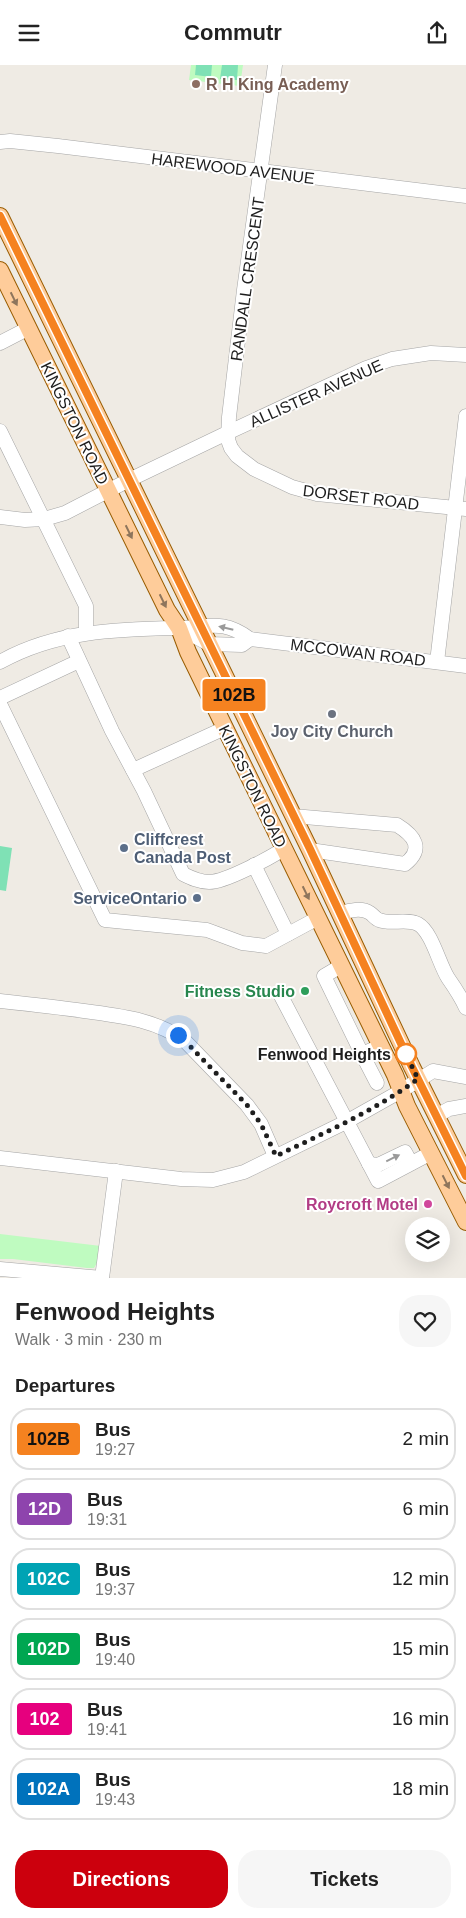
<!DOCTYPE html>
<html lang="en">
<head>
<meta charset="utf-8">
<style>
	:root { --surface:#fff; --page:#f6f6f6; --text:#222; --muted:#767676; --line:#e0e0e0; --accent:#cc000d }
	body { margin:0; font-family:Helvetica,sans-serif; background:var(--page); color:var(--text); height:100vh; display:flex; flex-direction:column; font-size:19px; white-space:nowrap }
	* { box-sizing:border-box; margin:0 }
	p { font-size:16px; color:var(--muted) }
	.icon { flex:none; width:28px; height:28px; fill:none; stroke:currentColor; stroke-width:2; stroke-linecap:round; stroke-linejoin:round }
	.map { position:relative; height:1213px; overflow:hidden }
	.panel { display:flex; flex-direction:column; background:var(--surface); flex:1 }
	.panel>* { flex:none }
	.badge { padding:0 10px; border-radius:4px; font-size:18px; line-height:32px }
	.tools { position:absolute; left:405px; top:1152px; display:grid; gap:10px }
	.tools a { display:grid; place-items:center; width:45px; height:45px; border-radius:50%; background:var(--surface); box-shadow:0 5px 20px #0002; font-size:25px }
	.you { position:absolute; width:25px; height:25px; margin:-12px; border:4px solid #fff; border-radius:50%; background:#1a73e8; box-shadow:0 0 0 8px #1a73e833 }
	.map>.badge { position:absolute; translate:-50% -50%; box-shadow:0 0 0 2px #fff }
	h2 { padding:0 15px; font-size:19px; line-height:45px }
	.round { display:grid; place-items:center; flex:none; width:52px; height:52px; border-radius:20px; background:var(--page) }
	.summary { display:flex; align-items:center; justify-content:space-between; height:85px; padding:0 15px }
	h1 { font-size:24px; font-weight:600; line-height:38px }
	.button { display:flex; gap:10px; margin-top:auto; padding:10px 15px }
	.button a { flex:1; height:58px; border-radius:20px; background:var(--accent); color:#fff; font-size:20px; font-weight:600; line-height:58px; text-align:center }
	.button a+a { background:var(--page); color:var(--text) }
	ul { padding:0; list-style:none }
	li { display:flex; align-items:center; gap:15px; height:62px; margin:0 10px 8px; padding:0 5px; border:2px solid var(--line); border-radius:20px }
	li div { flex:1 }
	li b { display:block; font-size:19px }
	li em { font-style:normal }
	li .badge { min-width:55px; font-weight:700; text-align:center }
	header { display:flex; justify-content:space-between; align-items:center; height:65px; padding:0 15px; background:var(--surface); font-size:22px; font-weight:600 }
	.map>svg:first-child { display:block }
	.park { fill:#bffbc0 }
	.pitch { fill:#7fe1b5 }
	.lines { fill:none; stroke-linecap:round; stroke-linejoin:round }
	.minor-casing { stroke:#a5a5a5; stroke-width:15 }
	.major-casing { stroke:#985c00; stroke-width:18 }
	.minor { stroke:#fff; stroke-width:14 }
	.major { stroke:#fecc9a; stroke-width:16 }
	.oneway { fill:#8e755c }
	.oneway2 { fill:#9a9a9a }
	.line-casing { stroke:#fff; stroke-width:11 }
	.line { stroke:#f58220; stroke-width:8 }
	.walk { stroke:#1e1e1e; stroke-width:5; stroke-dasharray:0 9 }
	.education-dot { fill:#8d6e63; stroke:#fff; stroke-width:2 }
	.worship-dot { fill:#6b7280; stroke:#fff; stroke-width:2 }
	.service-dot { fill:#5c6f8a; stroke:#fff; stroke-width:2 }
	.leisure-dot { fill:#2e9e5b; stroke:#fff; stroke-width:2 }
	.stop-dot { fill:#fff; stroke:#f58220; stroke-width:2.5 }
	.hotel-dot { fill:#d1479c; stroke:#fff; stroke-width:2 }
	.labels { text-anchor:middle; stroke-width:4; stroke-linejoin:round; paint-order:stroke }
	.education-label { font-size:16px; font-weight:bold; fill:#785e54; stroke:#fff; text-anchor:start }
	.street-label { font-size:16px; fill:#1e1e1e; stroke:#fff }
	.worship-label { font-size:16px; font-weight:bold; fill:#5b616d; stroke:#fff }
	.service-label { font-size:16px; font-weight:bold; fill:#4e5e75; stroke:#fff; text-anchor:start }
	.leisure-label { font-size:16px; font-weight:bold; fill:#27864d; stroke:#fff; text-anchor:end }
	.stop-label { font-size:16px; font-weight:bold; fill:#1e1e1e; stroke:#fff; text-anchor:end }
	.hotel-label { font-size:16px; font-weight:bold; fill:#b23c85; stroke:#fff; text-anchor:end }
</style>
</head>
<body>
<header><svg class="icon" aria-label="menu" viewBox="0 0 24 24"><path d="M4 6h16M4 12h16M4 18h16"/></svg>Commutr<svg class="icon" aria-label="share" viewBox="0 0 24 24"><path d="M12 15V3M7 8l5-5 5 5M5 13v7h14v-7"/></svg></header>
<div class="map">
<svg width="466" height="1213" viewBox="0 0 466 1213">
	<rect width="100%" height="100%" fill="#efebe4"/>
	<g class="park">
		<path d="M 191,0 L 243,0 L 240,21 L 189,15 Z"/>
		<path d="M 0,1169 L 101,1181 L 97,1198 L 94,1203 L 87,1203 L 13,1194 L 0,1194 Z"/>
	</g>
	<g class="pitch">
		<path d="M 196,0 L 212,0 L 211,12 L 195,10 Z"/>
		<path d="M 222,0 L 238,0 L 237,15 L 220,14 Z"/>
		<path d="M 0,781 L 12,783 L 6,826 L 0,825 Z"/>
	</g>
	<g class="lines">
		<g class="minor-casing">
			<g id="minor">
				<path d="M 275,0 L 244,225 L 229,352 L 228,375 L 231,383 L 237,391 L 254,404 L 292,422 L 317,429 L 466,444"/>
				<path d="M 0,77 L 10,76 L 58,81 L 466,131"/>
				<path d="M 0,278 L 29,263"/>
				<path d="M 0,366 L 86,541 L 86,568"/>
				<path d="M 0,452 L 25,455 L 44,454 L 65,448 L 129,415 L 227,368 L 366,303 L 392,294 L 431,288 L 466,290"/>
				<path d="M 179,563 L 209,579 L 242,580 L 250,574"/>
				<path d="M 68,571 L 112,666 L 144,726 L 183,809 C 191,813 199,817 209,817 C 226,817 269,793 284,784"/>
				<path d="M 0,597 C 55,566 116,564 177,563 C 208,563 222,553 250,574 L 466,601"/>
				<path d="M 437,597 L 466,351"/>
				<path d="M 0,633 L 79,596"/>
				<path d="M 0,639 L 105,855 L 207,865 L 242,878 L 266,881 L 318,853"/>
				<path d="M 133,705 L 225,663"/>
				<path d="M 293,751 L 397,760 C 415,771 424,784 405,799 L 310,785"/>
				<path d="M 254,800 L 288,869"/>
				<path d="M 340,848 C 350,846 361,842 370,848 C 373,850 376,854 379,855 C 391,860 406,853 418,859 C 432,867 439,899 448,913 C 455,923 461,932 466,943"/>
				<path d="M 341,901 L 324,911 L 362,989 L 381,981"/>
				<path d="M 280,929 L 378,1116 L 431,1088"/>
				<path d="M 0,936 C 28,939 56,942 84,946 C 120,951 155,954 185,976 L 247,1040 L 261,1059 L 275,1091"/>
				<path d="M 362,989 L 377,1018"/>
				<path d="M 436,1051 L 449,1044 L 466,1041"/>
				<path d="M 0,1093 L 181,1114 L 213,1115 L 244,1107 L 346,1057 L 401,1026 L 433,1006 L 466,1012"/>
				<path d="M 369,1099 L 378,1100 L 405,1087 L 411,1098"/>
				<path d="M 0,1204 L 102,1213"/>
				<path d="M 102,1213 L 116,1106"/>
			</g>
		</g>
		<g class="major-casing">
			<g id="major">
				<path d="M 0,151 L 310,785 L 412,1002 L 466,1110"/>
				<path d="M 0,205 L 167,545 L 179,563 L 188,587 L 225,663 L 395,1010 L 407,1041 L 466,1157"/>
			</g>
		</g>
		<use href="#minor" class="minor"/>
		<use href="#major" class="major"/>
	</g>
	<defs><path id="oneway-solid" d="M-6-.8H1V-3.2L6.5 0L1 3.2V.8H-6Z" transform="scale(1.25)"/></defs>
	<g class="oneway">
		<use href="#oneway-solid" transform="translate(14 234) rotate(64)"/>
		<use href="#oneway-solid" transform="translate(129 467) rotate(64)"/>
		<use href="#oneway-solid" transform="translate(163 536) rotate(64)"/>
		<use href="#oneway-solid" transform="translate(306 828) rotate(64)"/>
		<use href="#oneway-solid" transform="translate(446 1117) rotate(63)"/>
	</g>
	<g class="oneway2">
		<use href="#oneway-solid" transform="translate(226 563) rotate(-167)"/>
		<use href="#oneway-solid" transform="translate(393 1093) rotate(-26)"/>
	</g>
	<g class="lines">
		<g class="line-casing">
			<path id="line" d="M 0,151 L 310,784 L 412,1002 L 466,1111"/>
		</g>
		<use href="#line" class="line"/>
		<path class="walk" d="M 178,970 L 185,976 L 247,1040 L 261,1059 L 276,1091 C 324,1068 374,1046 418,1014 L 406,989"/>
	</g>
	<circle class="education-dot" cx="196" cy="19" r="5"/>
	<circle class="worship-dot" cx="332" cy="649" r="5"/>
	<g class="service-dot">
		<circle cx="124" cy="783" r="5"/>
		<circle cx="197" cy="833" r="5"/>
	</g>
	<circle class="leisure-dot" cx="305" cy="926" r="5"/>
	<circle class="stop-dot" cx="406" cy="989" r="10"/>
	<circle class="hotel-dot" cx="428" cy="1139" r="5"/>
	<g class="labels">
		<g class="education-label">
			<text x="206" y="25">R H King Academy</text>
		</g>
		<g class="street-label">
			<text transform="translate(233 103) rotate(7)" y="6">HAREWOOD AVENUE</text>
			<text transform="translate(247 214) rotate(-82)" y="6">RANDALL CRESCENT</text>
			<text transform="translate(316 328) rotate(-24)" y="6">ALLISTER AVENUE</text>
			<text transform="translate(75 358) rotate(64)" y="6">KINGSTON ROAD</text>
			<text transform="translate(361 432) rotate(7)" y="6">DORSET ROAD</text>
			<text transform="translate(358 587) rotate(7)" y="6">MCCOWAN ROAD</text>
			<text transform="translate(253 721) rotate(64)" y="6">KINGSTON ROAD</text>
		</g>
		<g class="worship-label">
			<text x="332" y="672">Joy City Church</text>
		</g>
		<g class="service-label">
			<text x="134" y="780">Cliffcrest<tspan x="134" dy="18">Canada Post</tspan></text>
			<text x="187" y="839" text-anchor="end">ServiceOntario</text>
		</g>
		<g class="leisure-label">
			<text x="295" y="932">Fitness Studio</text>
		</g>
		<g class="stop-label">
			<text x="391" y="995">Fenwood Heights</text>
		</g>
		<g class="hotel-label">
			<text x="418" y="1145">Roycroft Motel</text>
		</g>
	</g>
</svg>
<div class="tools">
<a><svg class="icon" aria-label="layers" viewBox="0 0 24 24"><path d="M12 4l9 5-9 5-9-5zM3 14l9 5 9-5"/></svg></a>
</div>
<div class="you" style="left:178px;top:970px"></div>
<b class="badge" style="left:234px;top:630px;background:#f58220;color:#111">102B</b>
</div>
<section class="panel">
<div class="summary"><div><h1>Fenwood Heights</h1><p>Walk · 3 min · 230 m</p></div><a class="round"><svg class="icon" aria-label="heart" viewBox="0 0 24 24"><path d="M12 20l-8-8c-3-5 5-10 8-4 3-6 11-1 8 4z"/></svg></a></div>
<h2>Departures</h2>
<ul>
<li><span class="badge" style="background:#f58220;color:#111">102B</span><div><b>Bus</b><p>19:27</p></div><em>2 min</em></li>
<li><span class="badge" style="background:#8e44ad;color:#fff">12D</span><div><b>Bus</b><p>19:31</p></div><em>6 min</em></li>
<li><span class="badge" style="background:#00a3b4;color:#fff">102C</span><div><b>Bus</b><p>19:37</p></div><em>12 min</em></li>
<li><span class="badge" style="background:#00a651;color:#fff">102D</span><div><b>Bus</b><p>19:40</p></div><em>15 min</em></li>
<li><span class="badge" style="background:#e6007e;color:#fff">102</span><div><b>Bus</b><p>19:41</p></div><em>16 min</em></li>
<li><span class="badge" style="background:#0072bc;color:#fff">102A</span><div><b>Bus</b><p>19:43</p></div><em>18 min</em></li>
</ul>
<div class="button"><a>Directions</a><a>Tickets</a></div>
</section>
</body>
</html>
